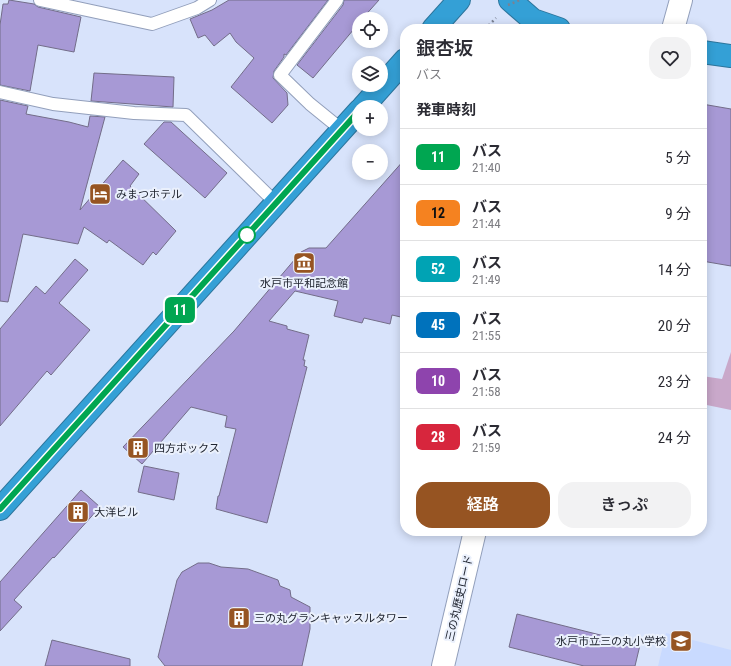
<!DOCTYPE html>
<html lang="ja">
<head>
<meta charset="utf-8">
<style>
	:root { --surface:#fff; --page:#f2f2f3; --text:#2b2b33; --muted:#7c7c81; --line:#e1e1e2; --accent:#965422 }
	body { margin:0; font-family:"Roboto Condensed","Noto Sans JP",sans-serif; background:var(--page); color:var(--text); height:100vh; display:flex; flex-direction:column; font-size:15px; white-space:nowrap }
	* { box-sizing:border-box; margin:0 }
	p { font-size:13px; color:var(--muted) }
	.icon { flex:none; width:22px; height:22px; fill:none; stroke:currentColor; stroke-width:2; stroke-linecap:round; stroke-linejoin:round }
	.map { position:relative; flex:1; overflow:hidden }
	.sheet { position:absolute; left:400px; top:24px; width:307px; height:512px; display:flex; flex-direction:column; background:var(--surface); border-radius:16px; box-shadow:0 2px 10px #0003 }
	.sheet>* { flex:none }
	.badge { padding:0 8px; border-radius:6px; font-size:14px; line-height:26px }
	.fabs { position:absolute; left:352px; top:12px; display:grid; gap:8px }
	.fabs a { display:grid; place-items:center; width:36px; height:36px; border-radius:50%; background:var(--surface); box-shadow:0 2px 10px #0003; font-size:20px }
	.map>.badge { position:absolute; translate:-50% -50%; box-shadow:0 0 0 2px #fff }
	h2 { padding:0 16px; font-size:15px; line-height:36px }
	.round { display:grid; place-items:center; flex:none; width:42px; height:42px; border-radius:16px; background:var(--page) }
	.summary { display:flex; align-items:center; justify-content:space-between; height:68px; padding:0 16px }
	h1 { font-size:19px; font-weight:600; line-height:30px }
	.button { display:flex; gap:8px; margin-top:auto; padding:8px 16px }
	.button a { flex:1; height:46px; border-radius:16px; background:var(--accent); color:#fff; font-size:16px; font-weight:600; line-height:46px; text-align:center }
	.button a+a { background:var(--page); color:var(--text) }
	ul { padding:0; list-style:none }
	li { display:flex; align-items:center; gap:12px; height:56px; padding:0 16px; border-top:1px solid var(--line) }
	li div { flex:1 }
	li b { display:block; font-size:15px }
	li em { font-style:normal }
	li .badge { min-width:44px; font-weight:700; text-align:center }
	.map>svg:first-child { display:block }
	.built { fill:#c9daff }
	.green { fill:#c9a8ca }
	.building { fill:#a799d5; stroke:#736d89 }
	.lines { fill:none; stroke-linecap:round; stroke-linejoin:round }
	.lane-casing { stroke:#929fbb; stroke-width:14 }
	.street-casing { stroke:#929fbb; stroke-width:24 }
	.secondary-casing { stroke:#929fbb; stroke-width:24 }
	.highway-casing { stroke:#2d759c; stroke-width:24 }
	.path { stroke:#7a8293; stroke-width:2.5; stroke-dasharray:2 3; stroke-linecap:butt }
	.lane { stroke:#fff; stroke-width:12 }
	.street { stroke:#fff; stroke-width:22 }
	.secondary { stroke:#fff; stroke-width:22 }
	.highway { stroke:#34a0d6; stroke-width:22 }
	.path-bridge { stroke:#7a8293; stroke-width:2.5; stroke-dasharray:2 3; stroke-linecap:butt }
	.line-casing { stroke:#fff; stroke-width:9 }
	.line { stroke:#00a651; stroke-width:6 }
	.stop-dot { fill:#fff; stroke:#00a651; stroke-width:2 }
	.labels { text-anchor:middle; stroke-width:4; stroke-linejoin:round; paint-order:stroke }
	.poi-label { font-size:11px; fill:#202530; stroke:#eaf0fc; text-anchor:start }
	.street-label { font-size:11px; fill:#202530; stroke:#eaf0fc }
</style>
</head>
<body>
<div class="map">
<svg width="731" height="666" viewBox="0 0 731 666">
	<rect width="100%" height="100%" fill="#d8e3fb"/>
	<path class="built" d="M 666,633 L 731,650 L 731,666 L 658,666 Z"/>
	<path class="green" d="M 731,352 L 731,410 L 702,404 L 702,376 L 722,379 Z"/>
	<g class="building">
		<path d="M 9,0 L 34,4 L 38,7 L 81,17 L 74,52 L 38,45 L 30,91 L 0,85 L 0,25 L 3,4 L 8,4 Z"/>
		<path d="M 229,0 L 328,0 L 286,55 L 284,54 L 284,57 L 274,71 L 273,78 L 287,93 L 288,105 L 272,123 L 231,87 L 254,58 L 236,42 L 230,33 L 214,46 L 205,35 L 198,38 L 190,19 L 212,10 Z"/>
		<path d="M 344,0 L 379,0 L 362,19 L 359,19 L 359,23 L 313,78 L 297,65 L 343,5 Z"/>
		<path d="M 94,73 L 174,77 L 173,107 L 91,101 Z"/>
		<path d="M 0,100 L 28,106 L 26,114 L 69,122 L 88,127 L 90,116 L 105,117 L 80,210 L 123,160 L 139,174 L 130,186 L 176,231 L 156,255 L 153,252 L 143,265 L 109,240 L 107,243 L 84,227 L 78,244 L 23,234 L 8,302 L 0,301 Z"/>
		<path d="M 702,104 L 731,109 L 731,266 L 702,261 Z"/>
		<path d="M 164,122 L 171,122 L 227,173 L 205,198 L 144,144 Z"/>
		<path d="M 405,159 L 405,318 L 392,315 L 390,324 L 364,318 L 362,323 L 334,316 L 338,301 L 295,291 L 269,321 L 287,326 L 287,329 L 309,335 L 303,360 L 305,360 L 304,366 L 307,367 L 267,523 L 216,509 L 218,496 L 219,496 L 236,429 L 225,427 L 227,416 L 191,407 L 142,464 L 123,447 L 234,331 L 301,252 L 309,248 L 326,248 Z"/>
		<path d="M 75,259 L 88,270 L 59,303 L 90,330 L 51,375 L 47,371 L 0,426 L 0,329 L 36,286 L 45,294 Z"/>
		<path d="M 144,466 L 179,473 L 174,500 L 138,492 Z"/>
		<path d="M 81,490 L 100,507 L 54,558 L 53,557 L 14,600 L 22,607 L 0,631 L 0,582 Z"/>
		<path d="M 198,563 L 209,563 L 221,567 L 248,569 L 278,580 L 280,586 L 290,590 L 291,597 L 310,607 L 310,629 L 302,666 L 165,666 L 158,657 L 177,580 L 182,572 Z"/>
		<path d="M 517,614 L 640,645 L 635,666 L 584,666 L 509,647 Z"/>
		<path d="M 52,640 L 130,659 L 130,666 L 45,666 Z"/>
	</g>
	<g class="lines">
		<g class="lane-casing">
			<g id="lane">
				<path d="M 40,0 L 152,24 L 197,8 L 210,0"/>
				<path d="M 337,0 L 280,75 L 310,104 L 342,130"/>
				<path d="M 0,92 L 53,104 L 134,113 L 186,115 L 276,203"/>
			</g>
		</g>
		<g class="street-casing">
			<path id="street" d="M 673,29 L 681,0"/>
		</g>
		<g class="secondary-casing">
			<path id="secondary" d="M 443,666 L 475,531"/>
		</g>
		<g class="highway-casing">
			<g id="highway">
				<path d="M 510,0 L 533,20 L 559,29"/>
				<path d="M 433,29 L 459,0"/>
				<path d="M 702,52 L 731,56"/>
				<path d="M 363,107 L 405,60"/>
				<path d="M 0,509 L 359,111"/>
			</g>
		</g>
		<path class="path" d="M 485,29 L 496,18"/>
		<use href="#lane" class="lane"/>
		<use href="#street" class="street"/>
		<use href="#secondary" class="secondary"/>
		<use href="#highway" class="highway"/>
		<path class="path-bridge" d="M 508,5 L 520,0"/>
	</g>
	<g class="lines">
		<g class="line-casing">
			<path id="line" d="M 0,509 L 359,111"/>
		</g>
		<use href="#line" class="line"/>
	</g>
	<defs>
		<g id="hotel-square" transform="scale(1.15)"><rect x="-9" y="-9" width="18" height="18" rx="4" fill="#965422" stroke="#eaf0fc"/><path d="M-6-4.5h1.5V1H6V5H4.5V3h-9V5H-6ZM-4 0a1.8 1.8 0 1 1 3.6 0ZM.5 0V-2.5h3Q6-2.5 6 0Z" fill="#fff"/></g>
		<g id="museum-square" transform="scale(1.15)"><rect x="-9" y="-9" width="18" height="18" rx="4" fill="#965422" stroke="#eaf0fc"/><path d="M0-6L6-3V-2H-6V-3ZM-5-1h2V3h-2ZM-1-1h2V3h-2ZM3-1h2V3H3ZM-6 4H6V6H-6Z" fill="#fff"/></g>
		<g id="building-square" transform="scale(1.15)"><rect x="-9" y="-9" width="18" height="18" rx="4" fill="#965422" stroke="#eaf0fc"/><path d="M-4-6H4V6H1V3H-1V6H-4ZM-2.5-4.3h1.7v1.8h-1.7ZM.8-4.3h1.7v1.8H.8ZM-2.5-1h1.7V.8h-1.7ZM.8-1h1.7V.8H.8Z" fill="#fff"/></g>
		<g id="school-square" transform="scale(1.15)"><rect x="-9" y="-9" width="18" height="18" rx="4" fill="#965422" stroke="#eaf0fc"/><path d="M0-5L7-2L0 1L-7-2ZM-4 1L0 2.5L4 1V4Q0 6-4 4Z" fill="#fff"/></g>
	</defs>
	<g fill-rule="evenodd">
		<use href="#hotel-square" x="100" y="194"/>
		<use href="#museum-square" x="304" y="263"/>
		<use href="#building-square" x="138" y="448"/>
		<use href="#building-square" x="78" y="512"/>
		<use href="#building-square" x="239" y="618"/>
		<use href="#school-square" x="681" y="641"/>
	</g>
	<circle class="stop-dot" cx="247" cy="235" r="8"/>
	<g class="labels">
		<g class="poi-label">
			<text x="116" y="198">みまつホテル</text>
			<text x="304" y="287" text-anchor="middle">水戸市平和記念館</text>
			<text x="154" y="452">四方ボックス</text>
			<text x="94" y="516">大洋ビル</text>
			<text x="254" y="622">三の丸グランキャッスルタワー</text>
			<text x="666" y="645" text-anchor="end">水戸市立三の丸小学校</text>
		</g>
		<g class="street-label">
			<text transform="translate(459 598) rotate(-77)" y="4">三の丸歴史ロード</text>
		</g>
	</g>
</svg>
<div class="fabs">
<a><svg class="icon" aria-label="locate" viewBox="0 0 24 24"><circle cx="12" cy="12" r="6"/><path d="M12 2v4M12 18v4M2 12h4M18 12h4"/></svg></a>
<a><svg class="icon" aria-label="layers" viewBox="0 0 24 24"><path d="M12 4l9 5-9 5-9-5zM3 14l9 5 9-5"/></svg></a>
<a>+</a>
<a>−</a>
</div>
<b class="badge" style="left:180px;top:310px;background:#00a651;color:#fff">11</b>
<section class="sheet">
<div class="summary"><div><h1>銀杏坂</h1><p>バス</p></div><a class="round"><svg class="icon" aria-label="heart" viewBox="0 0 24 24"><path d="M12 20l-8-8c-3-5 5-10 8-4 3-6 11-1 8 4z"/></svg></a></div>
<h2>発車時刻</h2>
<ul>
<li><span class="badge" style="background:#00a651;color:#fff">11</span><div><b>バス</b><p>21:40</p></div><em>5 分</em></li>
<li><span class="badge" style="background:#f58220;color:#111">12</span><div><b>バス</b><p>21:44</p></div><em>9 分</em></li>
<li><span class="badge" style="background:#00a3b4;color:#fff">52</span><div><b>バス</b><p>21:49</p></div><em>14 分</em></li>
<li><span class="badge" style="background:#0072bc;color:#fff">45</span><div><b>バス</b><p>21:55</p></div><em>20 分</em></li>
<li><span class="badge" style="background:#8e44ad;color:#fff">10</span><div><b>バス</b><p>21:58</p></div><em>23 分</em></li>
<li><span class="badge" style="background:#d7263d;color:#fff">28</span><div><b>バス</b><p>21:59</p></div><em>24 分</em></li>
</ul>
<div class="button"><a>経路</a><a>きっぷ</a></div>
</section>
</div>
</body>
</html>
